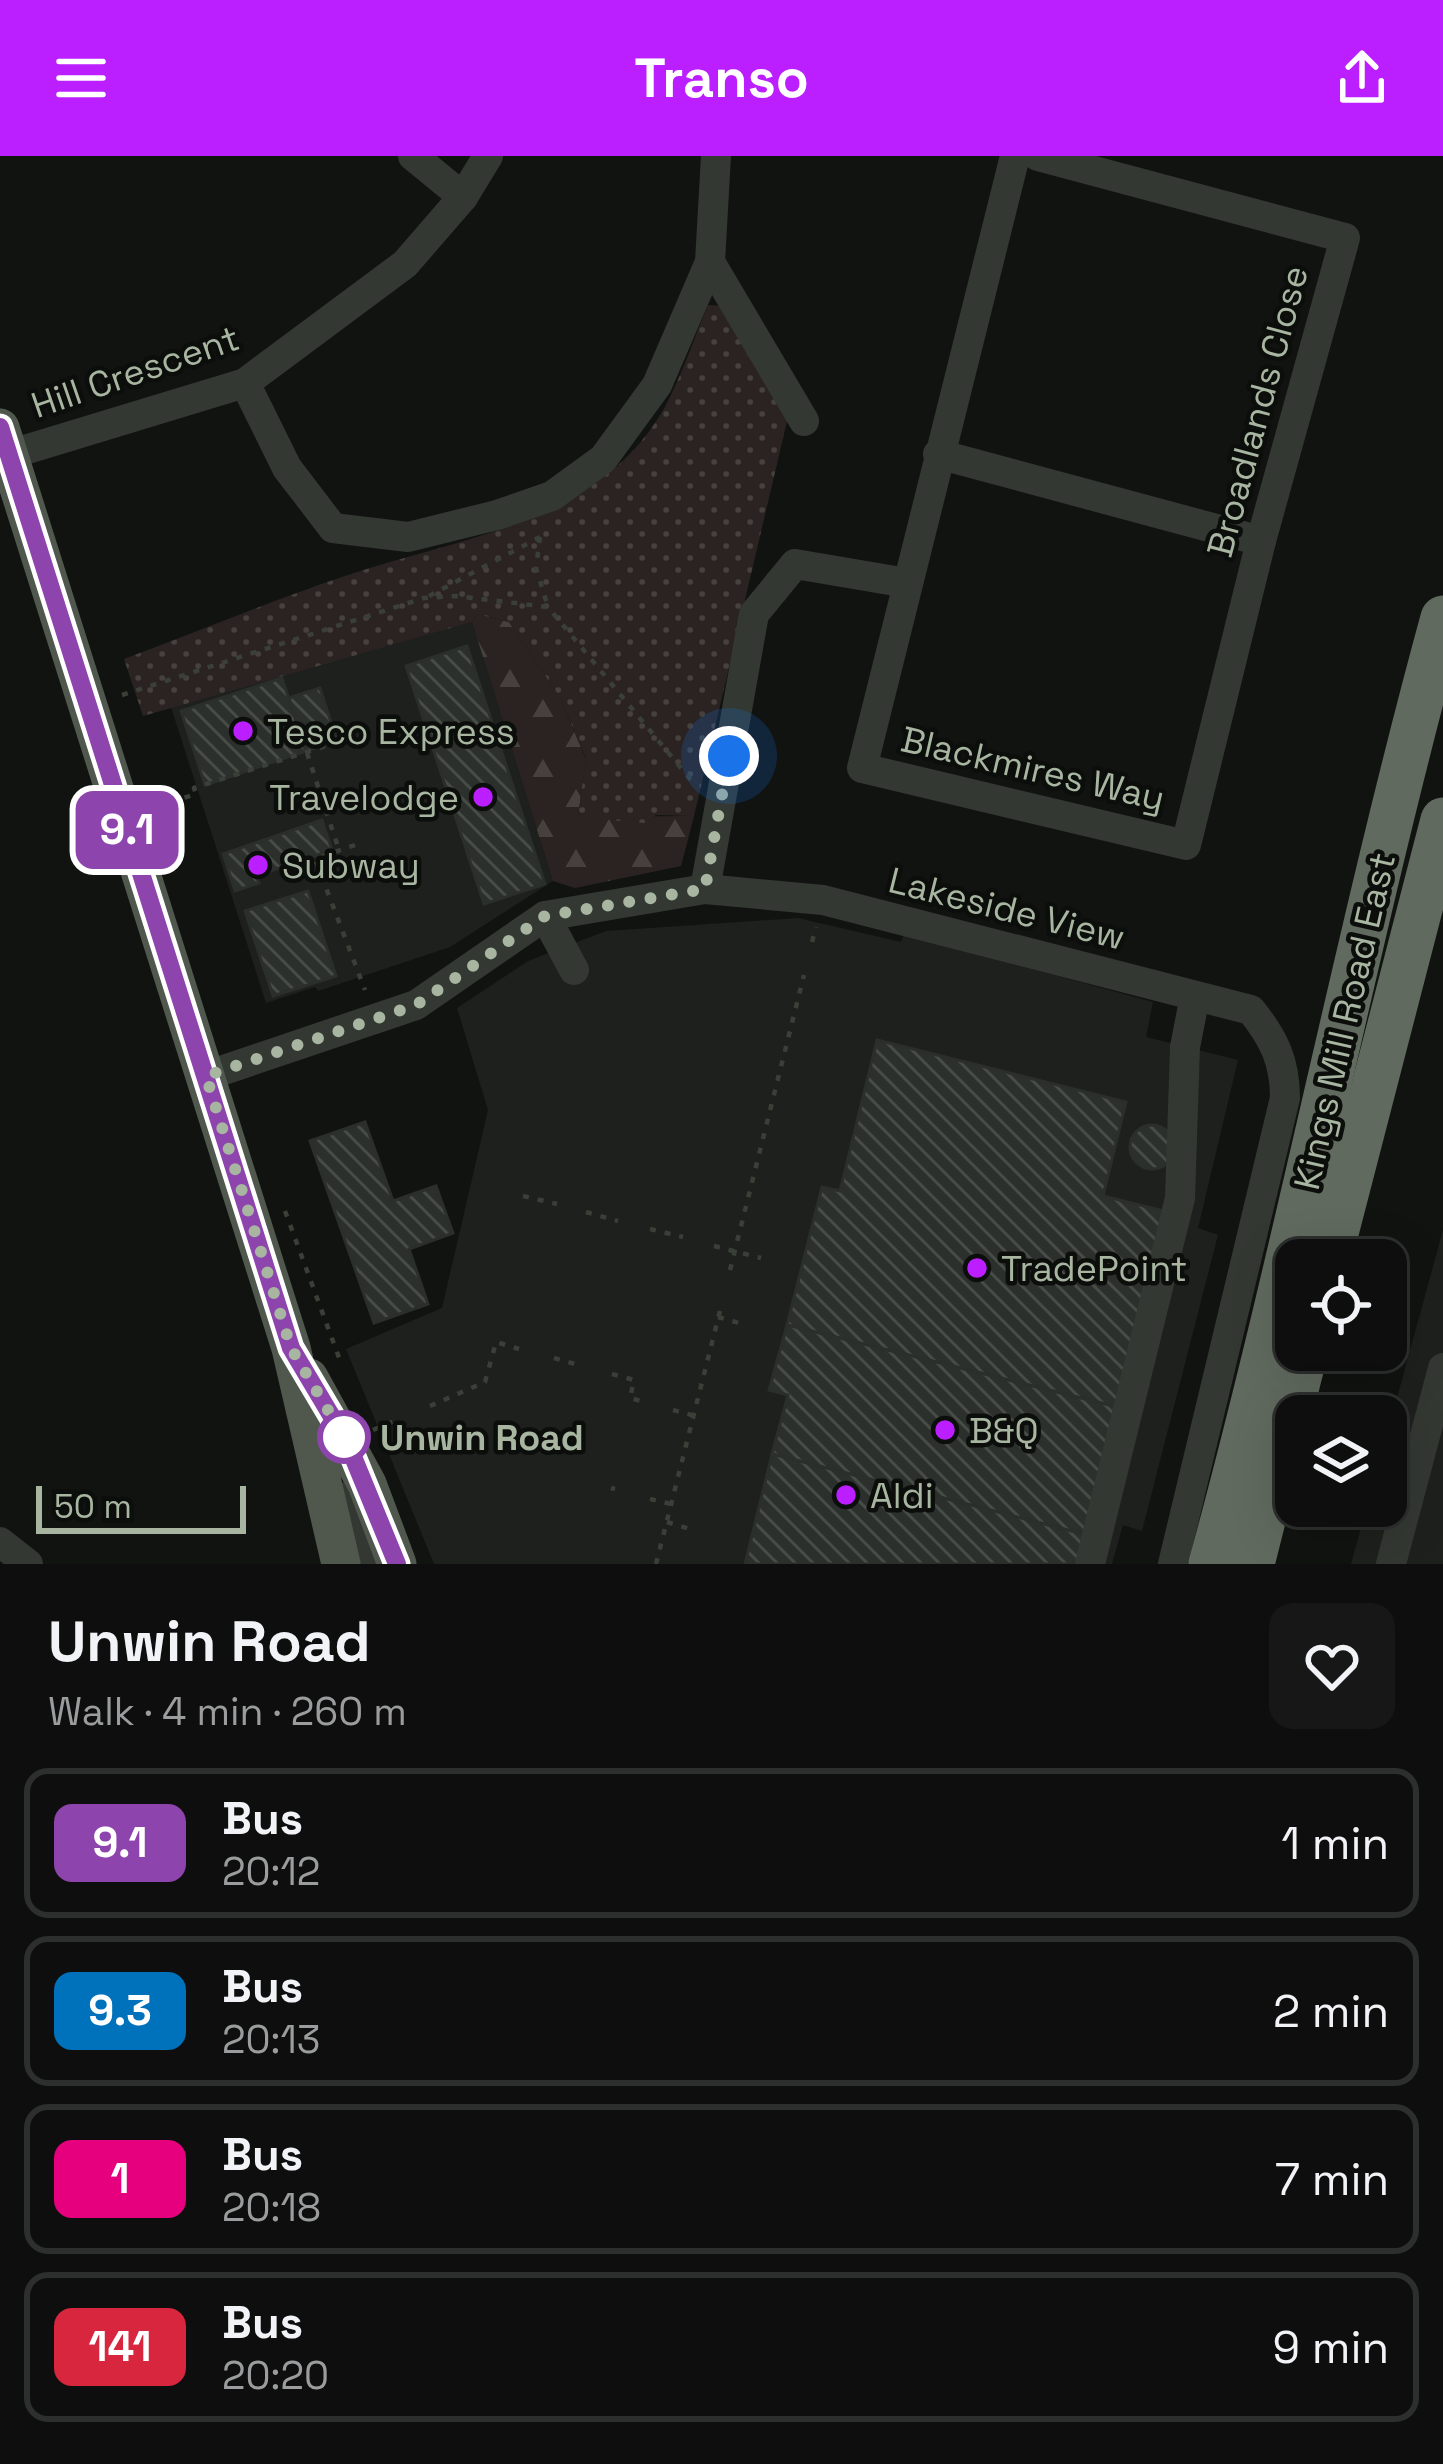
<!DOCTYPE html>
<html lang="en">
<head>
<meta charset="utf-8">
<style>
	:root { --surface:#0d0e0d; --page:#161716; --text:#f1f3f6; --muted:#9a9c9d; --line:#2d2e2e; --accent:#bb1eff }
	body { margin:0; font-family:"Space Grotesk",sans-serif; background:var(--page); color:var(--text); height:100vh; display:flex; flex-direction:column; font-size:45px; white-space:nowrap }
	* { box-sizing:border-box; margin:0 }
	p { font-size:39px; color:var(--muted) }
	.icon { flex:none; width:66px; height:66px; fill:none; stroke:currentColor; stroke-width:2; stroke-linecap:round; stroke-linejoin:round }
	.map { position:relative; height:1408px; overflow:hidden }
	.panel { display:flex; flex-direction:column; background:var(--surface); flex:1 }
	.panel>* { flex:none }
	.badge { padding:0 24px; border-radius:18px; font-size:42px; line-height:78px }
	.buttons { position:absolute; left:1275px; top:1083px; display:grid; gap:24px }
	.buttons a { display:grid; place-items:center; width:132px; height:132px; border-radius:24px; background:var(--surface); box-shadow:0 12px 48px #0002,0 0 0 3px var(--line); font-size:60px }
	.scale { position:absolute; left:36px; bottom:30px; width:210px; box-sizing:border-box; padding-left:12px; border:6px solid #a7b5a1; border-top:0; font-size:33px; line-height:42px; white-space:nowrap; color:#a7b5a1; -webkit-text-stroke:9px #0c0e0c; paint-order:stroke }
	.you { position:absolute; width:60px; height:60px; margin:-30px; border:9px solid #fff; border-radius:50%; background:#1a73e8; box-shadow:0 0 0 18px #1a73e833 }
	.map>.badge { position:absolute; translate:-50% -50%; box-shadow:0 0 0 6px #fff }
	.round { display:grid; place-items:center; flex:none; width:126px; height:126px; border-radius:24px; background:var(--page) }
	.head { display:flex; align-items:center; justify-content:space-between; height:204px; padding:0 48px }
	h1 { font-size:57px; font-weight:600; line-height:90px }
	ul { padding:0; list-style:none }
	li { display:flex; align-items:center; gap:36px; height:150px; margin:0 24px 18px; padding:0 24px; border:6px solid var(--line); border-radius:24px }
	li div { flex:1 }
	li b { display:block; font-size:45px }
	li em { font-style:normal }
	li .badge { min-width:132px; font-weight:700; text-align:center }
	header { display:flex; justify-content:space-between; align-items:center; height:156px; padding:0 48px; background:var(--accent); color:#fff; font-size:54px; font-weight:600 }
	.map>svg:first-child { display:block }
	.built { fill:#1d201d }
	.forest { fill:url(#forest-firs) }
	.park { fill:url(#park-dots) }
	.building { fill:url(#building-back-hatch); stroke:#2b2f2b; stroke-width:3 }
	.lines { fill:none; stroke-linecap:round; stroke-linejoin:round }
	.path { stroke:#3a4038; stroke-width:4.5; stroke-dasharray:6 9; stroke-linecap:butt }
	.minor { stroke:#333832; stroke-width:30 }
	.major { stroke:#50584e; stroke-width:39 }
	.highway { stroke:#616a5e; stroke-width:45 }
	.line-casing { stroke:#fff; stroke-width:27 }
	.line { stroke:#8e44ad; stroke-width:18 }
	.walk { stroke:#a7b5a1; stroke-width:12; stroke-dasharray:0 21.6 }
	.poi-dot { fill:#bb1eff; stroke:#0c0e0c; stroke-width:4.5 }
	.stop-dot { fill:#fff; stroke:#8e44ad; stroke-width:6 }
	.labels { text-anchor:middle; stroke-width:9; stroke-linejoin:round; paint-order:stroke }
	.street-label { font-size:36px; fill:#a7b5a1; stroke:#0c0e0c }
	.poi-label { font-size:36px; fill:#a7b5a1; stroke:#0c0e0c; text-anchor:start }
	.stop-label { font-size:36px; font-weight:bold; fill:#a7b5a1; stroke:#0c0e0c; text-anchor:start }
</style>
</head>
<body>
<header><svg class="icon" aria-label="menu" viewBox="0 0 24 24"><path d="M4 6h16M4 12h16M4 18h16"/></svg>Transo<svg class="icon" aria-label="share" viewBox="0 0 24 24"><path d="M12 15V3M7 8l5-5 5 5M5 13v7h14v-7"/></svg></header>
<div class="map">
<svg width="1443" height="1408" viewBox="0 0 1443 1408">
	<defs>
		<pattern id="forest-firs" width="22" height="20" patternUnits="userSpaceOnUse" patternTransform="scale(3)"><rect width="22" height="20" fill="#2b2321"/><path d="M5 1l3.5 6h-7zM16 11l3.5 6h-7z" fill="#47413e"/></pattern>
		<pattern id="park-dots" width="8" height="8" patternUnits="userSpaceOnUse" patternTransform="scale(3)"><rect width="8" height="8" fill="#2b2321"/><path d="M2 2h.1M6 6h.1" fill="none" stroke="#47413e" stroke-width="1.8" stroke-linecap="round"/></pattern>
		<pattern id="building-back-hatch" width="6" height="6" patternUnits="userSpaceOnUse" patternTransform="scale(3)"><rect width="6" height="6" fill="#2c302c"/><path d="M-1 5l2 2M0 0l6 6M5-1l2 2" fill="none" stroke="#484c47"/></pattern>
	</defs>
	<rect width="100%" height="100%" fill="#111311"/>
	<g class="built">
		<path d="M 472,466 L 553,725 L 450,791 L 318,835 L 315,831 L 266,847 L 171,551 Z"/>
		<path d="M 798,762 L 901,786 L 904,778 L 1153,846 L 1146,881 L 1238,904 L 1198,1072 L 1218,1079 L 1142,1375 L 1123,1369 L 1112,1408 L 434,1408 L 346,1193 L 442,1152 L 488,954 L 457,852 L 528,805 L 606,775 Z"/>
		<path d="M 1443,1074 L 1443,1408 L 1351,1408 L 1367,1350 L 1386,1350 L 1386,1282 Z"/>
	</g>
	<path class="forest" d="M 477,458 L 509,466 L 559,540 L 586,603 L 578,661 L 694,660 L 681,710 L 575,732 L 553,725 L 472,466 Z"/>
	<path class="park" d="M 708,149 L 725,150 L 789,257 L 694,660 L 656,659 L 644,667 L 578,661 L 586,602 L 559,540 L 509,466 L 477,458 L 472,466 L 143,560 L 124,503 C 199,475 273,444 348,419 C 463,381 608,365 669,243 C 684,213 695,180 708,149 Z"/>
	<g class="building">
		<path d="M 467,490 L 545,728 L 484,748 L 406,510 Z"/>
		<path d="M 282,522 L 306,595 L 205,629 L 181,555 Z"/>
		<path d="M 320,532 L 337,585 L 306,595 L 289,542 Z"/>
		<path d="M 322,664 L 332,694 L 256,720 L 259,727 L 235,735 L 223,698 Z"/>
		<path d="M 308,735 L 336,820 L 273,840 L 245,755 Z"/>
		<path d="M 877,884 L 1126,946 L 1103,1040 L 1168,1056 L 1117,1251 L 787,1169 L 822,1031 L 840,1035 Z"/>
		<path d="M 365,966 L 393,1045 L 436,1030 L 453,1077 L 409,1093 L 428,1148 L 374,1167 L 310,985 Z"/>
		<circle cx="1152" cy="991" r="22"/>
		<path d="M 787,1169 L 1117,1251 L 1087,1379 L 772,1298 L 788,1239 L 769,1234 Z"/>
		<path d="M 772,1298 L 1087,1379 L 1080,1408 L 745,1408 Z"/>
	</g>
	<g class="lines">
		<g class="path">
			<path d="M 540,381 L 536,412 L 548,451"/>
			<path d="M 429,440 L 540,381"/>
			<path d="M 122,539 L 424,442 L 456,440 L 548,451 L 695,629"/>
			<path d="M 307,597 L 339,694"/>
			<path d="M 156,651 L 196,638 L 194,632 L 335,587"/>
			<path d="M 355,689 L 315,703 L 365,834"/>
			<path d="M 812,786 L 816,771"/>
			<path d="M 523,1040 L 557,1048"/>
			<path d="M 285,1055 L 341,1207"/>
			<path d="M 586,1056 L 618,1065"/>
			<path d="M 650,1073 L 683,1081"/>
			<path d="M 714,1090 L 761,1102"/>
			<path d="M 730,1114 L 804,819"/>
			<path d="M 718,1161 L 742,1168"/>
			<path d="M 554,1202 L 582,1210"/>
			<path d="M 612,1218 L 634,1224 L 630,1242 L 641,1245"/>
			<path d="M 430,1250 L 485,1226 L 496,1186 L 519,1193"/>
			<path d="M 673,1254 L 699,1261"/>
			<path d="M 373,1274 L 399,1263"/>
			<path d="M 611,1332 L 615,1333"/>
			<path d="M 650,1343 L 671,1348"/>
			<path d="M 667,1366 L 690,1373"/>
			<path d="M 656,1408 L 722,1147"/>
		</g>
		<g class="minor">
			<path d="M 413,0 L 463,41"/>
			<path d="M 1015,0 L 862,612 L 1186,689 L 1261,385 L 1345,82 L 1038,0"/>
			<path d="M 710,106 L 804,265"/>
			<path d="M 245,227 L 287,312 L 333,372 L 408,381 L 497,359 L 552,340 L 603,303 L 657,229 L 710,106 L 716,0"/>
			<path d="M 938,298 L 1261,385"/>
			<path d="M 8,299 L 245,227 L 405,108 L 463,41 L 488,0"/>
			<path d="M 705,733 L 754,458 L 795,408 L 907,427"/>
			<path d="M 545,760 L 574,814"/>
			<path d="M 206,920 L 416,849 L 545,760 L 705,733 L 823,744 L 1251,854 C 1274,883 1285,905 1285,942 L 1173,1408"/>
			<path d="M 356,1333 L 370,1408"/>
			<path d="M 0,1386 L 28,1408"/>
			<path d="M 1090,1408 L 1180,1042 L 1185,891 L 1195,840"/>
			<path d="M 1391,1408 L 1443,1212"/>
		</g>
		<g class="major">
			<path d="M 0,272 L 291,1192 L 341,1408"/>
			<path d="M 309,1222 L 367,1328 L 397,1408"/>
		</g>
		<g class="highway">
			<path d="M 1329,1104 L 1443,664"/>
			<path d="M 1211,1408 C 1297,1095 1357,776 1443,462"/>
			<path d="M 1252,1408 L 1306,1194"/>
		</g>
	</g>
	<g class="lines">
		<g class="line-casing">
			<path id="line" d="M 0,271 L 291,1192 L 347,1286 L 397,1408"/>
		</g>
		<use href="#line" class="line"/>
		<path class="walk" d="M 344,1281 L 347,1286 L 291,1192 L 206,920 L 416,849 L 545,760 L 705,733 L 729,600"/>
	</g>
	<g class="poi-dot">
		<circle cx="243" cy="575" r="12"/>
		<circle cx="483" cy="641" r="12"/>
		<circle cx="258" cy="709" r="12"/>
		<circle cx="977" cy="1112" r="12"/>
		<circle cx="945" cy="1274" r="12"/>
		<circle cx="846" cy="1339" r="12"/>
	</g>
	<circle class="stop-dot" cx="344" cy="1281" r="24"/>
	<g class="labels">
		<g class="street-label">
			<text transform="translate(135 215) rotate(-19)" y="13">Hill Crescent</text>
			<text transform="translate(1257 255) rotate(-75)" y="13">Broadlands Close</text>
			<text transform="translate(1033 612) rotate(13)" y="13">Blackmires Way</text>
			<text transform="translate(1007 752) rotate(14)" y="13">Lakeside View</text>
			<text transform="translate(1344 865) rotate(-77)" y="13">Kings Mill Road East</text>
		</g>
		<g class="poi-label">
			<text x="267" y="588">Tesco Express</text>
			<text x="459" y="654" text-anchor="end">Travelodge</text>
			<text x="282" y="722">Subway</text>
			<text x="1001" y="1125">TradePoint</text>
			<text x="969" y="1287">B&amp;Q</text>
			<text x="870" y="1352">Aldi</text>
		</g>
		<g class="stop-label">
			<text x="380" y="1294">Unwin Road</text>
		</g>
	</g>
</svg>
<div class="buttons">
<a><svg class="icon" aria-label="locate" viewBox="0 0 24 24"><circle cx="12" cy="12" r="6"/><path d="M12 2v4M12 18v4M2 12h4M18 12h4"/></svg></a>
<a><svg class="icon" aria-label="layers" viewBox="0 0 24 24"><path d="M12 4l9 5-9 5-9-5zM3 14l9 5 9-5"/></svg></a>
</div>
<div class="scale">50 m</div>
<div class="you" style="left:729px;top:600px"></div>
<b class="badge" style="left:127px;top:674px;background:#8e44ad;color:#fff">9.1</b>
</div>
<section class="panel">
<div class="head"><div><h1>Unwin Road</h1><p>Walk · 4 min · 260 m</p></div><a class="round"><svg class="icon" aria-label="heart" viewBox="0 0 24 24"><path d="M12 20l-8-8c-3-5 5-10 8-4 3-6 11-1 8 4z"/></svg></a></div>
<ul>
<li><span class="badge" style="background:#8e44ad;color:#fff">9.1</span><div><b>Bus</b><p>20:12</p></div><em>1 min</em></li>
<li><span class="badge" style="background:#0072bc;color:#fff">9.3</span><div><b>Bus</b><p>20:13</p></div><em>2 min</em></li>
<li><span class="badge" style="background:#e6007e;color:#fff">1</span><div><b>Bus</b><p>20:18</p></div><em>7 min</em></li>
<li><span class="badge" style="background:#d7263d;color:#fff">141</span><div><b>Bus</b><p>20:20</p></div><em>9 min</em></li>
</ul>
</section>
</body>
</html>
